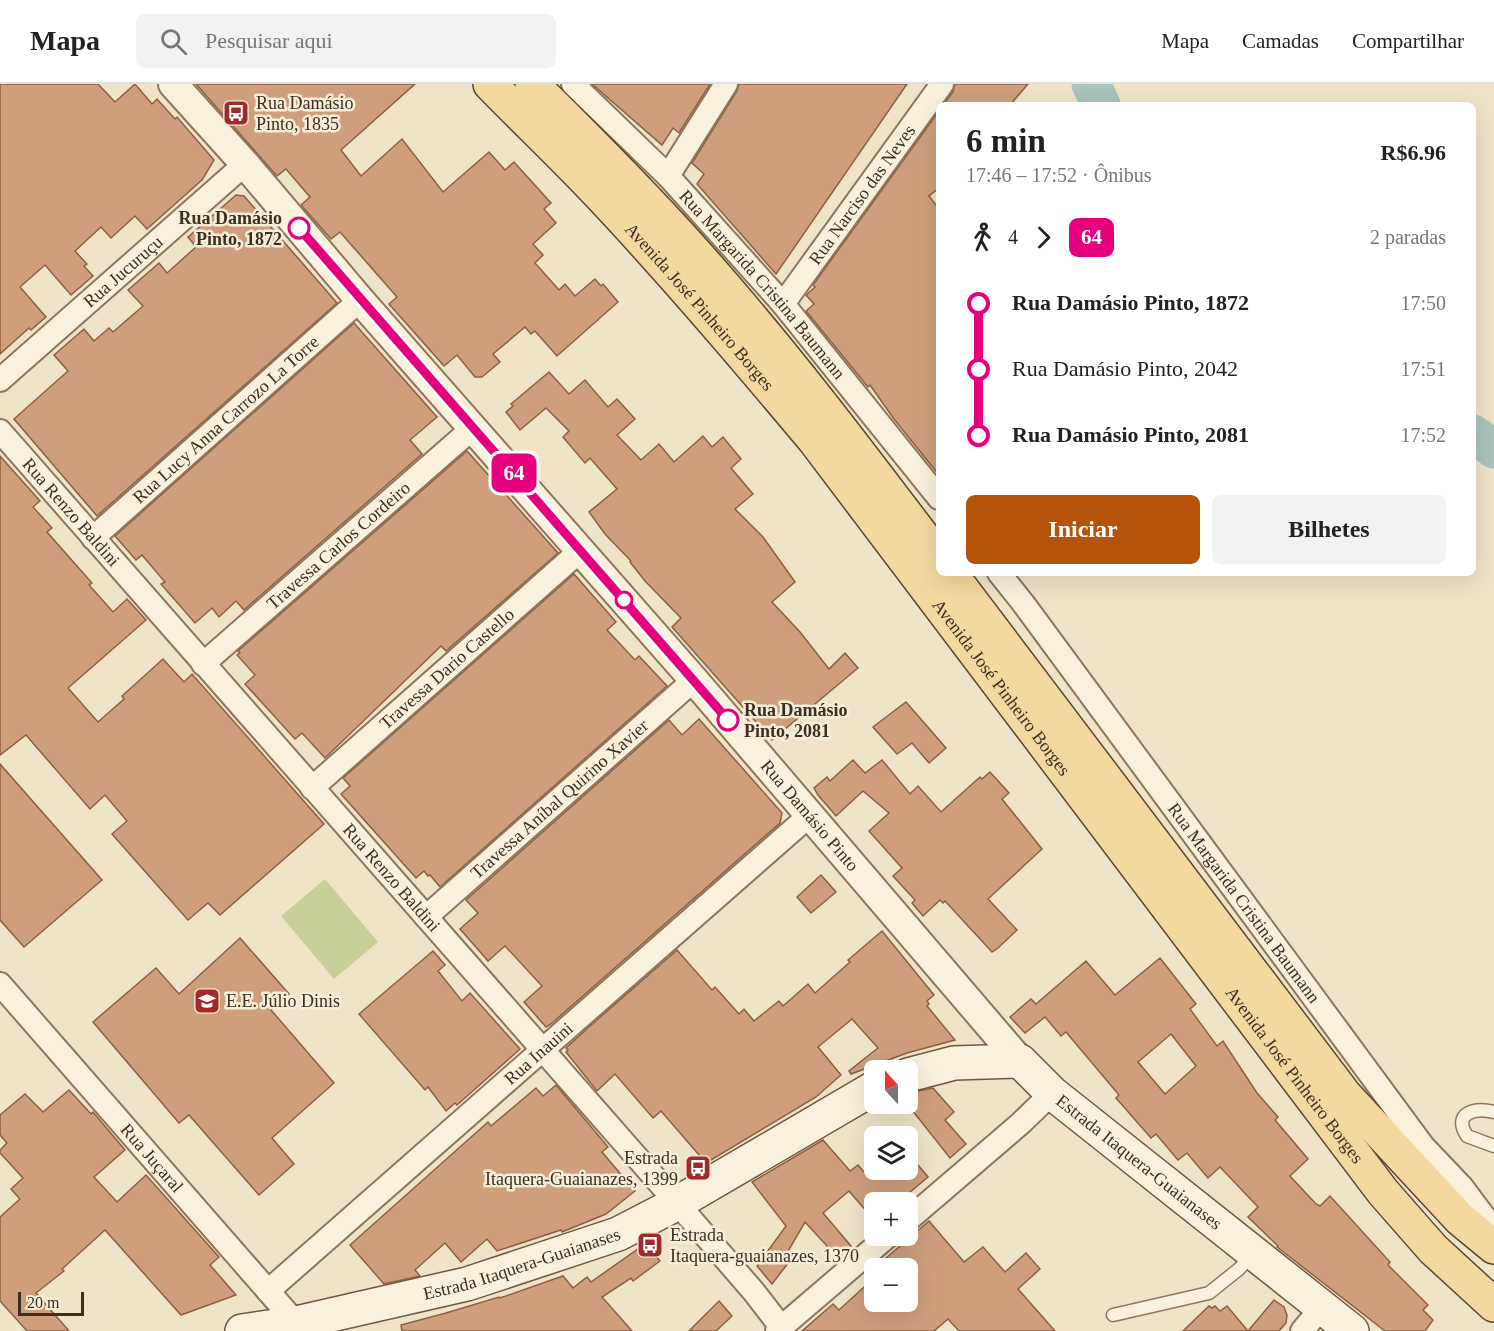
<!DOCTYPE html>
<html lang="pt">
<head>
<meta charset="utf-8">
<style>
	:root { --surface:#fff; --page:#f2f2f2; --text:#222; --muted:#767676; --line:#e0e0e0; --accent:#b45309 }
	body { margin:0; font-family:Georgia,serif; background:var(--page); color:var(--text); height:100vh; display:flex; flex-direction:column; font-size:22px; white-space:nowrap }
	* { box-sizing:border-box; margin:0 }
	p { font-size:20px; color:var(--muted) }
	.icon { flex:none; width:33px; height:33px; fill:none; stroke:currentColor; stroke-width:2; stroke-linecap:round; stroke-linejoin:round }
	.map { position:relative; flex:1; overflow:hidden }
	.drawer { position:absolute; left:936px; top:18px; width:540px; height:474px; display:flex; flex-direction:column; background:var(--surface); border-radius:9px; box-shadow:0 6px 24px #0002 }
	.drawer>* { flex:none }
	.badge { padding:0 12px; border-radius:9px; font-size:21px; line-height:39px }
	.needle { width:39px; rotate:339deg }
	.buttons { position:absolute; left:864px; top:976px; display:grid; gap:12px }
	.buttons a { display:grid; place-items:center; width:54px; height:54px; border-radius:9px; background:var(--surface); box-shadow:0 6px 24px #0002; font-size:30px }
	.scale { position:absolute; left:18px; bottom:15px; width:66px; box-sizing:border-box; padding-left:6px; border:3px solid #3d2e20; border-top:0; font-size:16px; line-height:21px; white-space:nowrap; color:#3d2e20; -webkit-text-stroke:4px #f7eed8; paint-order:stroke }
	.map>.badge { position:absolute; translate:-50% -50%; box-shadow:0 0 0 3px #fff }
	.legs { display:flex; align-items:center; gap:9px; height:66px; padding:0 30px; font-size:20px }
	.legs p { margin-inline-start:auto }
	.summary { display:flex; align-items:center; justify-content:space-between; height:102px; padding:0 30px }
	h1 { font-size:33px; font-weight:800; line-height:45px }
	.button { display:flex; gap:12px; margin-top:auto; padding:12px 30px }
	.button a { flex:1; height:69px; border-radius:9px; background:var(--accent); color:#fff; font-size:24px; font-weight:800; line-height:69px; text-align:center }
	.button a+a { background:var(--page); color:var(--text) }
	ul { padding:0 30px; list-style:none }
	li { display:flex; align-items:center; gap:21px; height:66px; font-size:22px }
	li i { display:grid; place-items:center; width:9px; height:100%; margin:0 8px; background:currentColor }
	li i::after { content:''; width:15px; height:15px; margin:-8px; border:4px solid; border-radius:50%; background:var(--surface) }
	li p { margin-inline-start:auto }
	li:first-child i { background:linear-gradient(#0000 50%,currentColor 0) }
	li:last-child i { background:linear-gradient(currentColor 50%,#0000 0) }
	header { display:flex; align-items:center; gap:36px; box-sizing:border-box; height:84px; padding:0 30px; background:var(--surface); border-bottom:2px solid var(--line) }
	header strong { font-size:28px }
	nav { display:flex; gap:33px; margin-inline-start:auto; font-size:21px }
	.search { width:420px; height:54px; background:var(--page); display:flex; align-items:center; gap:15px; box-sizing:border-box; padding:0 21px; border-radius:9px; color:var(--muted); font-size:22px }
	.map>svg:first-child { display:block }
	.green { fill:#c9cf9b }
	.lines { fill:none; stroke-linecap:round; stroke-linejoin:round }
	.river { stroke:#a9c4bc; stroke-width:39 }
	.building { fill:#cf9f7d; stroke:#8d5f41; stroke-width:1.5; fill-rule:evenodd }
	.service-casing { stroke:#8d765c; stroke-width:15 }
	.minor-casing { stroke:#8d765c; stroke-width:26 }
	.tertiary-casing { stroke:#8d765c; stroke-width:32 }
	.secondary-casing { stroke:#6f573f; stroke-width:36 }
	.primary-casing { stroke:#5b4430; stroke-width:36 }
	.service { stroke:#faf1dc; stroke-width:12 }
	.minor { stroke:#faf1dc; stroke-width:22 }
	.tertiary { stroke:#faf1dc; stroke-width:28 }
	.secondary { stroke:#faf1dc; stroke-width:33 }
	.primary { stroke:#f3d9a0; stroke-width:33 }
	.line-1-casing { stroke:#fff; stroke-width:14 }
	.line-1 { stroke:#e6007e; stroke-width:9 }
	.stop-1-dot { fill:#fff; stroke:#e6007e; stroke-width:3 }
	.labels { text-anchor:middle; stroke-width:5; stroke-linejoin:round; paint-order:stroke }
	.poi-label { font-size:18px; fill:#3d2e20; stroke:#f7eed8; text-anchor:start }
	.street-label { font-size:18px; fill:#3d2e20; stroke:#f7eed8 }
	.stop-label { font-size:18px; font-weight:bold; fill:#3d2e20; stroke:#f7eed8; text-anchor:end }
</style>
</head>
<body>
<header>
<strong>Mapa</strong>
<div class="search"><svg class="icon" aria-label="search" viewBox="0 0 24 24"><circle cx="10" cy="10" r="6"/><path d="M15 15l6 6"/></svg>Pesquisar aqui</div>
<nav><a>Mapa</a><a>Camadas</a><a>Compartilhar</a></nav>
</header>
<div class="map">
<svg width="1494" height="1247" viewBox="0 0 1494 1247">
	<rect width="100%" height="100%" fill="#f0e4c8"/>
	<path class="green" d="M 325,795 L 378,858 L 334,895 L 281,832 Z"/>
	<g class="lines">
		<g class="river">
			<path d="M 1091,0 L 1101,21"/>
			<path d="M 1473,350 L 1494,365"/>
		</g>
	</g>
	<g class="building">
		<path d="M 0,0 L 98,0 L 115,18 L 135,0 L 152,20 L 157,15 L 175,35 L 177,33 L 214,76 L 202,96 L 147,145 L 135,132 L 111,154 L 101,143 L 75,167 L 87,180 L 84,182 L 93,192 L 71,211 L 45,181 L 20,203 L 46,233 L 31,246 L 29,244 L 0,270 Z"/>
		<path d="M 196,0 L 415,0 L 341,66 L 361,92 L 402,55 L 443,108 L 489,68 L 505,86 L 514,78 L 551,119 L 544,125 L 556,139 L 533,160 L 543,171 L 535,179 L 559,206 L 565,200 L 575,212 L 595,195 L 601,202 L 603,200 L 618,218 L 557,272 L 535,247 L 531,250 L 525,243 L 493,270 L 500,278 L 482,293 L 475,293 L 457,271 L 444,282 L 389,220 L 397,213 L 340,148 L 331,155 L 301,121 L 310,113 L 286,85 L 277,92 Z"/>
		<path d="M 592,0 L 710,0 L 679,49 L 673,44 L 662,61 Z"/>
		<path d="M 739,0 L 907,0 L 776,190 L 697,100 L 704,90 L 692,79 L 737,7 Z"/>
		<path d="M 955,0 L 1028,0 L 1010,21 L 943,21 L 953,8 Z"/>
		<path d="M 939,27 L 939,104 L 929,112 L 939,125 L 939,391 L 894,335 L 870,301 L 868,303 L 806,227 L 814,220 L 806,211 L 815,203 L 813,201 Z"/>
		<path d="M 236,111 L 244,112 L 337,219 L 97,432 L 14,335 L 68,287 L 54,271 L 84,245 L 94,257 L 109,244 L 113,248 L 143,222 L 128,206 L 159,179 L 167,189 L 196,163 L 188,153 Z"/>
		<path d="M 354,239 L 437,333 L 410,356 L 422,370 L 244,526 L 236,517 L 219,533 L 212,524 L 195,539 L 161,500 L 165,498 L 142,471 L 136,476 L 115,452 Z"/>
		<path d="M 549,288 L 569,310 L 585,296 L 608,323 L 617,315 L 635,335 L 617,351 L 641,376 L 659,360 L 674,378 L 703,352 L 712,363 L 723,353 L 741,375 L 731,384 L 753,410 L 735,425 L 763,453 L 795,498 L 772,518 L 800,548 L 829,585 L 845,569 L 858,584 L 772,656 L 672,543 L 681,534 L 645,497 L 630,478 L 631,477 L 605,450 L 589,428 L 617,405 L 590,374 L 585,379 L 563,353 L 569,347 L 546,324 L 520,346 L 506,328 L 513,322 L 511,320 Z"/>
		<path d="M 467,367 L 558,469 L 446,567 L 441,562 L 325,674 L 302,649 L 295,655 L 245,600 L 255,591 L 237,571 L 240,569 L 238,567 Z"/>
		<path d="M 0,372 L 40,417 L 33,423 L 52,444 L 47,448 L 92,499 L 89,501 L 113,528 L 127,515 L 146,536 L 68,604 L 98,638 L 124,615 L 122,612 L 163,575 L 184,598 L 192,590 L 324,740 L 220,831 L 208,819 L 188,836 L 112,750 L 127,737 L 105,711 L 90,725 L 26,651 L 0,671 Z"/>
		<path d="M 574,490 L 616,538 L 607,546 L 635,576 L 639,572 L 667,602 L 440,803 L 430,791 L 428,792 L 424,787 L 416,794 L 341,710 L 350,702 L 343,694 Z"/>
		<path d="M 906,618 L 946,664 L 929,679 L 912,659 L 897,670 L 873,643 Z"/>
		<path d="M 699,635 L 782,729 L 780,739 L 551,940 L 546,943 L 524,918 L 542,902 L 505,862 L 488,877 L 460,845 L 478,829 L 466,816 L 669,636 L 682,651 Z"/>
		<path d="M 853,676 L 865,689 L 882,676 L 910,710 L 918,702 L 941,728 L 980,693 L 982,695 L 990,688 L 1009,709 L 1002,715 L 1042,765 L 988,815 L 1017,846 L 998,864 L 992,868 L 945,817 L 943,819 L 940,816 L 923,832 L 912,819 L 915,816 L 893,792 L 902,784 L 869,747 L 889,729 L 863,707 L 836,732 L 818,711 L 814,704 L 827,693 L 830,697 Z"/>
		<path d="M 0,680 L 102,796 L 24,863 L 0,836 Z"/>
		<path d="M 821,791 L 836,808 L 811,829 L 797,813 Z"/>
		<path d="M 882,847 L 934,911 L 927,917 L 929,920 L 927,922 L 955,956 L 907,969 L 851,990 L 849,987 L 878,964 L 852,935 L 818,963 L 841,991 L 816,1013 L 706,1079 L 661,1027 L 653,1034 L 615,990 L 597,1007 L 566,968 L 568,966 L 566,964 L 590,942 L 677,866 L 712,906 L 715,903 L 739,930 L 744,925 L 754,937 L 779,917 L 783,922 L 808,900 L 815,909 L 850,878 L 848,876 Z"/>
		<path d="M 240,854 L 289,910 L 271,926 L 334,999 L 272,1054 L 294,1080 L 259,1111 L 189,1031 L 179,1039 L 93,938 L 156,884 L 179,910 Z"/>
		<path d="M 433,867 L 445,881 L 438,887 L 462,917 L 470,909 L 520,965 L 457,1021 L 455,1019 L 446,1027 L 428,1003 L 425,1006 L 359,930 Z"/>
		<path d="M 1160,874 L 1196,920 L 1190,925 L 1217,962 L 1223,957 L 1257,1009 L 1278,1033 L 1275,1036 L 1308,1075 L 1290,1092 L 1316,1120 L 1320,1122 L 1330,1112 L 1390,1178 L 1388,1181 L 1428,1221 L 1423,1226 L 1433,1236 L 1425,1247 L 1385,1247 L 1277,1163 L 1278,1162 L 1248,1133 L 1258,1123 L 1220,1083 L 1208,1094 L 1187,1069 L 1178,1076 L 1156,1050 L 1151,1054 L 1116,1014 L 1119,1011 L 1066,948 L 1061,952 L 1045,933 L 1025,949 L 1010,933 L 1031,915 L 1036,920 L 1086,877 L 1115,911 ZM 1171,950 L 1196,982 L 1165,1010 L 1138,978 Z"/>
		<path d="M 556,1001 L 608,1063 L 602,1068 L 635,1107 L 606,1130 L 562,1148 L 561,1146 L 497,1167 L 487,1155 L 461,1178 L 445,1159 L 415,1186 L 420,1192 L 384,1200 L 350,1161 L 488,1038 L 491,1042 L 536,1004 L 543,1012 Z"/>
		<path d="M 933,1004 L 954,1028 L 945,1036 L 966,1060 L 950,1074 L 908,1021 L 908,1009 Z"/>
		<path d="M 69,1006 L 91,1030 L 93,1028 L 125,1066 L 94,1093 L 117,1118 L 146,1091 L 219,1173 L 210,1181 L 236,1211 L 181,1231 L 105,1146 L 62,1185 L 64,1187 L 36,1209 L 69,1247 L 27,1247 L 0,1217 L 0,1133 L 20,1115 L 11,1105 L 23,1094 L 0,1069 L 0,1066 L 7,1059 L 0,1051 L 0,1031 L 25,1010 L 43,1028 Z"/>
		<path d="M 823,1056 L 850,1087 L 858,1081 L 864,1088 L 874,1079 L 874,1086 L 908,1086 L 908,1069 L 928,1093 L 897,1119 L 874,1119 L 874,1136 L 849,1107 L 823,1129 L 851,1162 L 838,1174 L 805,1138 L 784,1174 L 789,1178 L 772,1200 L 757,1182 L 786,1142 L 752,1098 Z"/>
		<path d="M 929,1137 L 964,1178 L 983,1163 L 1005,1188 L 1026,1169 L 1040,1185 L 1018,1205 L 1055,1247 L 959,1247 L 948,1235 L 934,1247 L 802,1247 L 833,1220 L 839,1226 L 874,1194 L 874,1218 L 908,1218 L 908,1185 L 883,1185 L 879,1180 Z"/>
		<path d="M 645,1160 L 660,1177 L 633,1197 L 631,1194 L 602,1213 L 632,1247 L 402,1247 L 401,1241 L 446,1229 L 499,1213 L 500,1214 L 563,1192 L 573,1204 L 587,1193 L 591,1198 Z"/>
		<path d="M 1274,1216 L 1284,1223 L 1287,1231 L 1286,1239 L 1279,1247 L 1183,1247 L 1209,1222 L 1212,1224 L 1215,1222 L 1220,1227 L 1227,1222 L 1248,1247 Z"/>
		<path d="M 719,1217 L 732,1232 L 716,1247 L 689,1247 Z"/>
	</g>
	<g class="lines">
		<g class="service-casing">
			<g id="service">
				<path d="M 1494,1028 C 1475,1023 1452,1029 1467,1052 L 1494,1062"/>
				<path d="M 1113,1231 L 1209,1209 L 1239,1185 L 1253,1170"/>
			</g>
		</g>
		<g class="minor-casing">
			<g id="minor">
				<path id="s1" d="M 573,0 L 668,92 L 783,220 L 939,414"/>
				<path d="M 668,92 L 726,0"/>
				<path id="s2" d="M 783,220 L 942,0"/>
				<path id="s3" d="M 0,296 L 245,80"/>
				<path id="s4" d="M 0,347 L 677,1119 L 754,1208 L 781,1243"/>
				<path id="s5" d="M 93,454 L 360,216"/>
				<path id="s6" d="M 999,489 L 1023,519 L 1423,1062 L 1462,1103 L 1494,1146"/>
				<path id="s7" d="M 203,580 L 474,343"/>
				<path id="s8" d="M 312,704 L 581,466"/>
				<path id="s9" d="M 426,833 L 694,596"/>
				<path id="s10" d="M 0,900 L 303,1247"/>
				<path d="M 908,1136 L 1021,1039 L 1052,1009"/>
				<path id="s11" d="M 268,1207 L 810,731"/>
				<path d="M 777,1247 L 888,1152"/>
				<path d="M 1302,1247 L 1322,1223"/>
			</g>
		</g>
		<g class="tertiary-casing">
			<g id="tertiary">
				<path id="s12" d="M 173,0 L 245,80 L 360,216 L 694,596 L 1020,977"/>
			</g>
		</g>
		<g class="secondary-casing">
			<g id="secondary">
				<path id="s13" d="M 908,991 L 954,979 L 1020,977 L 1052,1009 L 1352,1247"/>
				<path id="s14" d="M 242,1247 L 296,1239 L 467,1200 L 618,1150 L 674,1121 L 874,1004"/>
			</g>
		</g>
		<g class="primary-casing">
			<g id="primary">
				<path id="s15" d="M 490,0 C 525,36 561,70 596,107 C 672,187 744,272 815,357 L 1383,1108 L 1433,1165 L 1494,1221"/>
				<path d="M 532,0 C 586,53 639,106 690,163 C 779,262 859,368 939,474"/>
				<path d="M 950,489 L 1345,1011 L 1460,1135 L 1494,1163"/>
			</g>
		</g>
		<use href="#service" class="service"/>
		<use href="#minor" class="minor"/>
		<use href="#tertiary" class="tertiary"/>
		<use href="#secondary" class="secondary"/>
		<use href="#primary" class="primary"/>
	</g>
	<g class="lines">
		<g class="line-1-casing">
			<path id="line-1" d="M 299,144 L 728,636"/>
		</g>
		<use href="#line-1" class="line-1"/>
	</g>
	<defs>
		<g id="bus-square" transform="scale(1.35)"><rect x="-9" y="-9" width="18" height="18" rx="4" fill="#9e2a2b" stroke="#f7eed8"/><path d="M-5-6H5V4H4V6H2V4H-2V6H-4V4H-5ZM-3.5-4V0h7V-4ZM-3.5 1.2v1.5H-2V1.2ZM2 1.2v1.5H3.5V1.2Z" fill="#fff"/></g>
		<g id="school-square" transform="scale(1.35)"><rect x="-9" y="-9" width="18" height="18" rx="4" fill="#9e2a2b" stroke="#f7eed8"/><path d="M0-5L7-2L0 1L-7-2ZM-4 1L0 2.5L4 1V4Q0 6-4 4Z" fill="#fff"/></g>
	</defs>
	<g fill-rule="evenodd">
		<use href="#bus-square" x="236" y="29"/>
		<use href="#school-square" x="207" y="917"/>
		<use href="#bus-square" x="698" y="1084"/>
		<use href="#bus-square" x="650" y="1161"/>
	</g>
	<g class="stop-1-dot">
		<circle cx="299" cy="144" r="10"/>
		<circle cx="624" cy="516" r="8"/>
		<circle cx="728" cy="636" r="10"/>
	</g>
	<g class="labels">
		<g class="poi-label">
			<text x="256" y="25">Rua Damásio<tspan x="256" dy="21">Pinto, 1835</tspan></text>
			<text x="226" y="923">E.E. Júlio Dinis</text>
			<text x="678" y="1080" text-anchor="end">Estrada<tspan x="678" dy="21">Itaquera-Guaianazes, 1399</tspan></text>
			<text x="670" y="1157">Estrada<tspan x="670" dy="21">Itaquera-guaianazes, 1370</tspan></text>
		</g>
		<g class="street-label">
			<text dy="6" stroke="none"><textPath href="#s2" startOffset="135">Rua Narciso das Neves</textPath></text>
			<text dy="6" stroke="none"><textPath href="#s3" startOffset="164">Rua Jucuruçu</textPath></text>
			<text dy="6" stroke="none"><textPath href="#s1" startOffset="276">Rua Margarida Cristina Baumann</textPath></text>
			<text dy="6" stroke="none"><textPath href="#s15" startOffset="306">Avenida José Pinheiro Borges</textPath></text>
			<text dy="6" stroke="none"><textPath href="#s5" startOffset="178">Rua Lucy Anna Carrozo La Torre</textPath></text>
			<text dy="6" stroke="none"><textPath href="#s4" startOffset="108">Rua Renzo Baldini</textPath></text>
			<text dy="6" stroke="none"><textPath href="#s7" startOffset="180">Travessa Carlos Cordeiro</textPath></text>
			<text dy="6" stroke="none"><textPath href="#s8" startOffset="180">Travessa Dario Castello</textPath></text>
			<text dy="6" stroke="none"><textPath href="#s15" startOffset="792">Avenida José Pinheiro Borges</textPath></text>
			<text dy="6" stroke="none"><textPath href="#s9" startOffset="178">Travessa Aníbal Quirino Xavier</textPath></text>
			<text dy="6" stroke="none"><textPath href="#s12" startOffset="970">Rua Damásio Pinto</textPath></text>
			<text dy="6" stroke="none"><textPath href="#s4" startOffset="594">Rua Renzo Baldini</textPath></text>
			<text dy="6" stroke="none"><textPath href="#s6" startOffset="411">Rua Margarida Cristina Baumann</textPath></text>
			<text dy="6" stroke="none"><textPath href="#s11" startOffset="360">Rua Inauini</textPath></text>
			<text dy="6" stroke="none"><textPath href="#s15" startOffset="1278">Avenida José Pinheiro Borges</textPath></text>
			<text dy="6" stroke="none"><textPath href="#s10" startOffset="231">Rua Juçaral</textPath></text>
			<text dy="6" stroke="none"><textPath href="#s13" startOffset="270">Estrada Itaquera-Guaianases</textPath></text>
			<text dy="6" stroke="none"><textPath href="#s14" startOffset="288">Estrada Itaquera-Guaianases</textPath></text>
		</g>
		<g class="stop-label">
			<text x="282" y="140">Rua Damásio<tspan x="282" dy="21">Pinto, 1872</tspan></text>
			<text x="744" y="632" text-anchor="start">Rua Damásio<tspan x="744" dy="21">Pinto, 2081</tspan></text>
		</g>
	</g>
</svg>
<div class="buttons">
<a><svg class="needle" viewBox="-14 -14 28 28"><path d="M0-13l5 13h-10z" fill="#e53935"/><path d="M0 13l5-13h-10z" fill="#767676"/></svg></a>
<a><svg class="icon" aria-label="layers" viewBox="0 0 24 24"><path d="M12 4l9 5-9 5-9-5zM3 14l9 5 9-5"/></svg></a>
<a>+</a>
<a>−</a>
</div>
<div class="scale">20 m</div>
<b class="badge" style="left:514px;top:389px;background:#e6007e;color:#fff">64</b>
<section class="drawer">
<div class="summary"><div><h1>6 min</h1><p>17:46 – 17:52 · Ônibus</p></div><b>R$6.96</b></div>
<div class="legs"><svg class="icon" aria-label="walk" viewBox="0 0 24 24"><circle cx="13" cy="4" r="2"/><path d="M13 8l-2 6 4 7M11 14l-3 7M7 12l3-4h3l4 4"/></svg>4<svg class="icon" aria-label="forward" viewBox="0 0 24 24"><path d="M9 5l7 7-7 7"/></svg><b class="badge" style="background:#e6007e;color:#fff">64</b><p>2 paradas</p></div>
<ul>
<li><i style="color:#e6007e"></i><b>Rua Damásio Pinto, 1872</b><p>17:50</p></li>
<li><i style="color:#e6007e"></i><span>Rua Damásio Pinto, 2042</span><p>17:51</p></li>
<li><i style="color:#e6007e"></i><b>Rua Damásio Pinto, 2081</b><p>17:52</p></li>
</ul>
<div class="button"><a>Iniciar</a><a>Bilhetes</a></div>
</section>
</div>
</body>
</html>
